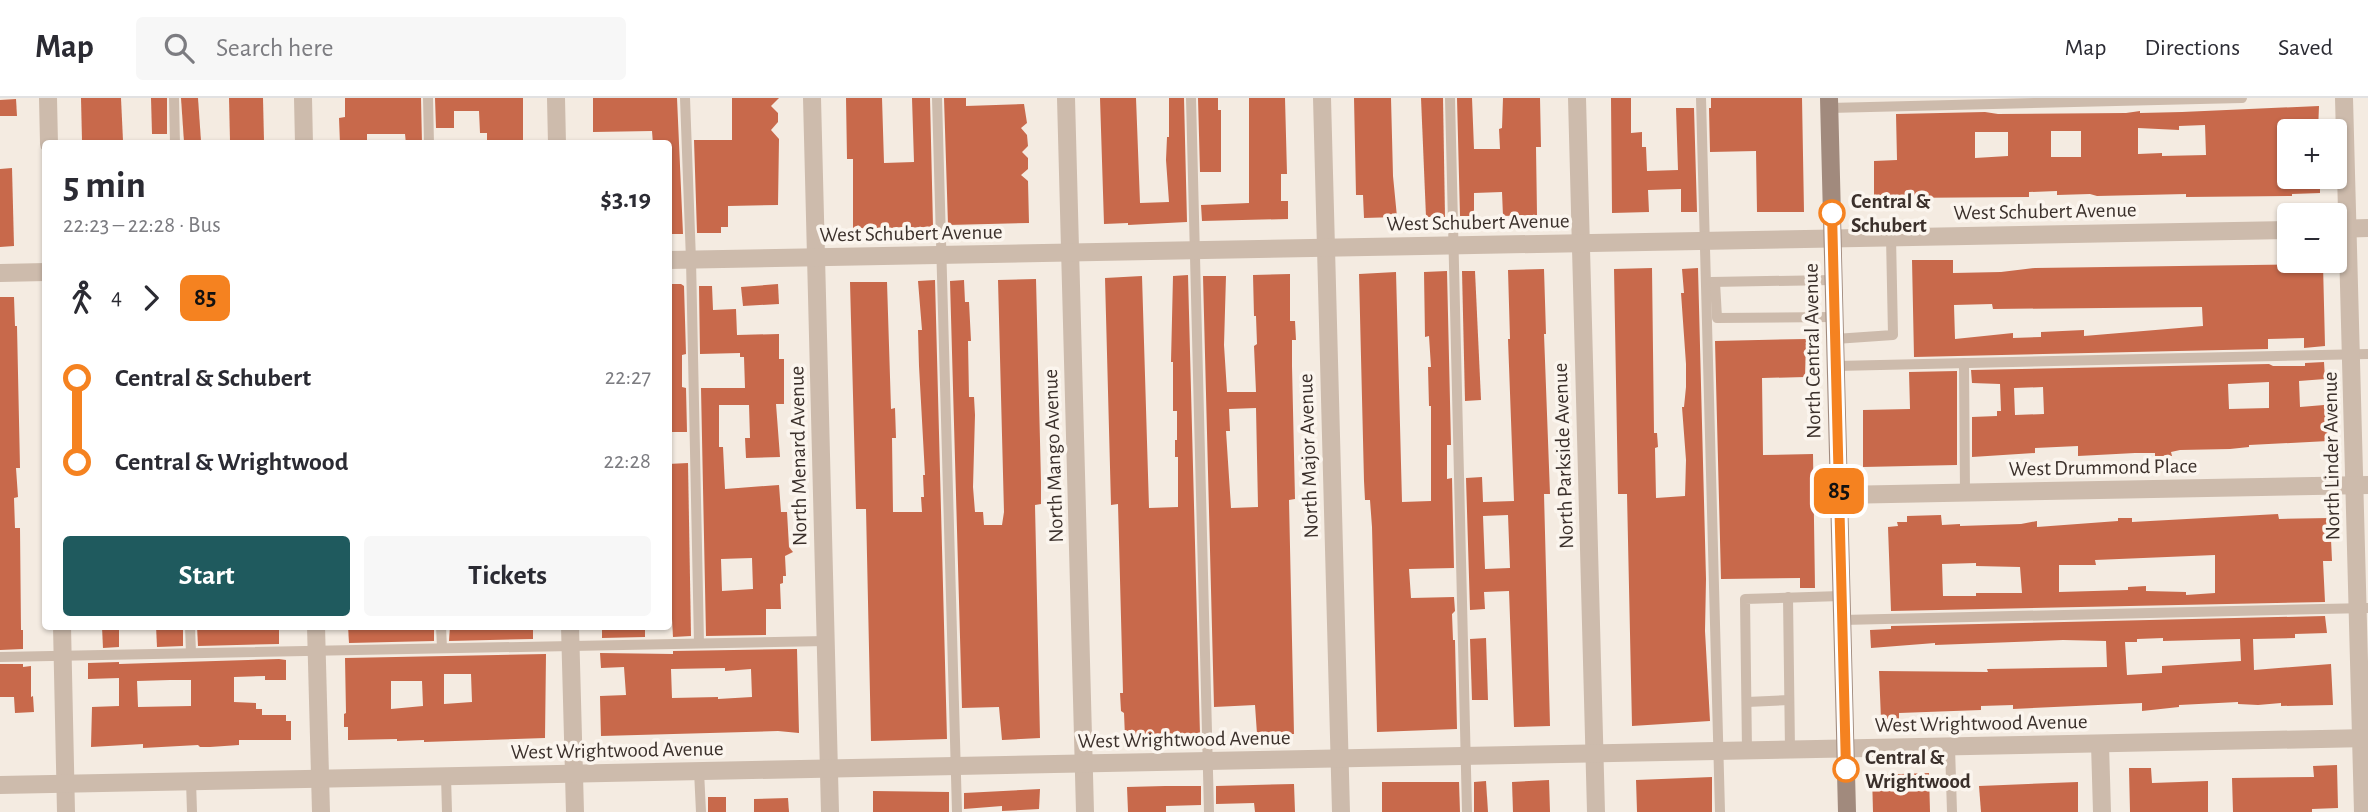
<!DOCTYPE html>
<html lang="en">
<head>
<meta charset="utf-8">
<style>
	:root { --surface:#fff; --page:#f7f7f7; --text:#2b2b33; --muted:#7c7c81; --line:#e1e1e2; --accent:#1f5a5e }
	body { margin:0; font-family:"Alegreya Sans",sans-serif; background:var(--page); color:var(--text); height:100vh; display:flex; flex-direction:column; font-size:26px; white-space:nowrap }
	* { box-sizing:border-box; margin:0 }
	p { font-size:23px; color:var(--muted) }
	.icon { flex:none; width:38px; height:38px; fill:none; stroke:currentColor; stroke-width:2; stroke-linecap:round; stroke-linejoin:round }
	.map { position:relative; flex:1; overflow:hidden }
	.side { position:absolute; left:42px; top:42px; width:630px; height:490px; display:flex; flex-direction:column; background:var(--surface); border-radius:7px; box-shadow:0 2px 5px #0004 }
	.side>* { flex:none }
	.badge { padding:0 14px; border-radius:10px; font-size:24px; line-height:46px }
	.fabs { position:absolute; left:2277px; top:21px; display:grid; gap:14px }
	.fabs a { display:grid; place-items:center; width:70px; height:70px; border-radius:7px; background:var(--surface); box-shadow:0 2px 5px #0004; font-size:35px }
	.map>.badge { position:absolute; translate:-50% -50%; box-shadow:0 0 0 4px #fff }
	.legs { display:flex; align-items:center; gap:10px; height:77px; padding:0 21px; font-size:23px }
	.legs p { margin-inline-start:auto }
	.head { display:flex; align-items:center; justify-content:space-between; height:119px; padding:0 21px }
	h1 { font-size:38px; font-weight:600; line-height:52px }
	.action { display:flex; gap:14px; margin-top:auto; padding:14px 21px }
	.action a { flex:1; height:80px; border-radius:7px; background:var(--accent); color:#fff; font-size:28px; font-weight:600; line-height:80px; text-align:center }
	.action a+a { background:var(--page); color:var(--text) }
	ul { padding:0 21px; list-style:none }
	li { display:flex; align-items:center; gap:24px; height:84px; font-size:26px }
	li i { display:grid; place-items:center; width:10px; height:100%; margin:0 9px; background:currentColor }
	li i::after { content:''; width:18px; height:18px; margin:-9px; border:5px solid; border-radius:50%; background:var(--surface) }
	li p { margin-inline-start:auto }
	li:first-child i { background:linear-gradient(#0000 50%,currentColor 0) }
	li:last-child i { background:linear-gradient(currentColor 50%,#0000 0) }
	header { display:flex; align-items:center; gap:42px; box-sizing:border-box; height:98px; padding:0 35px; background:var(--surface); border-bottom:2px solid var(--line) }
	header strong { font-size:33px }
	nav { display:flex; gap:38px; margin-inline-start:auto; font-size:24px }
	.search { width:490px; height:63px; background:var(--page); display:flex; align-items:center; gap:18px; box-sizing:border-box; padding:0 24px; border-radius:7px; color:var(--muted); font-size:26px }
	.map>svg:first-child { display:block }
	.building { fill:#c8694b; fill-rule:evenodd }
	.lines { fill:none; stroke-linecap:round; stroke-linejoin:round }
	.lane { stroke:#cdbbac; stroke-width:10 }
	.street { stroke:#cdbbac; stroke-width:18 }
	.secondary { stroke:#a18a7d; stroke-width:18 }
	.line-1-casing { stroke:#fff; stroke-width:16 }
	.line-1 { stroke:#f58220; stroke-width:10 }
	.stop-1-dot { fill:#fff; stroke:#f58220; stroke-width:3.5 }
	.labels { text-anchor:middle; stroke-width:7; stroke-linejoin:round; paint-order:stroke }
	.stop-label { font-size:21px; font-weight:bold; fill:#3b302b; stroke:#fbf5ee; text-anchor:start }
	.street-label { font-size:21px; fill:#3b302b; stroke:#fbf5ee }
</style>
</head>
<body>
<header>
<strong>Map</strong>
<div class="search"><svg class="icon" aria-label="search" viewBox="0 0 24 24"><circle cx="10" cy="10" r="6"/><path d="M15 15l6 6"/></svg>Search here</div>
<nav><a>Map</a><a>Directions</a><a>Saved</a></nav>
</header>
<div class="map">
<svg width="2368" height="714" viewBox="0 0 2368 714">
	<rect width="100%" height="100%" fill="#f4ebe1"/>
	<g class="building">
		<path d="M 81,0 L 121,0 L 123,43 L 82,43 Z"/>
		<path d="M 151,0 L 167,0 L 167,36 L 152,36 Z"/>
		<path d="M 181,0 L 198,0 L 201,43 L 184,44 Z"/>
		<path d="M 229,0 L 263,0 L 264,43 L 230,43 Z"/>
		<path d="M 345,0 L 421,0 L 422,46 L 406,46 L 405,36 L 367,36 L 367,46 L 340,46 L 339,20 L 345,19 Z"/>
		<path d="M 435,0 L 523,0 L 523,46 L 487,46 L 487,35 L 480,35 L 479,13 L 454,13 L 454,30 L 436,30 Z"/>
		<path d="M 593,0 L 677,0 L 683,136 L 668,136 L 668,46 L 653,46 L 652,33 L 593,34 Z"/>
		<path d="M 732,0 L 779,0 L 771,8 L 778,15 L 778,24 L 771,32 L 779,41 L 778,107 L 728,108 L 728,129 L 721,129 L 721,135 L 697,135 L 694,42 L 732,42 Z"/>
		<path d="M 846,0 L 882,0 L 884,65 L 914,64 L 912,0 L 930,0 L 933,129 L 853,131 L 853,61 L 847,61 Z"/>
		<path d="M 944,0 L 966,0 L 966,8 L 1024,6 L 1027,25 L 1021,30 L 1027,37 L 1028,48 L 1022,54 L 1028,60 L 1028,71 L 1021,77 L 1028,83 L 1029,125 L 948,127 Z"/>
		<path d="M 1100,0 L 1136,0 L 1140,105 L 1169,104 L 1166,62 L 1167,39 L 1169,39 L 1169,0 L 1184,0 L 1187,124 L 1128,127 L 1128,125 L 1104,126 Z"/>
		<path d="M 1198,0 L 1218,0 L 1218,12 L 1221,12 L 1221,74 L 1200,74 Z"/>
		<path d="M 1249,0 L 1285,0 L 1287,76 L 1281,76 L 1281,103 L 1288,103 L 1288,121 L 1202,123 L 1201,107 L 1249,105 Z"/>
		<path d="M 1354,0 L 1391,0 L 1393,78 L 1397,119 L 1364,120 L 1363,97 L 1356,97 Z"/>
		<path d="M 1421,0 L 1443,0 L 1445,119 L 1426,119 Z"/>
		<path d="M 1457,0 L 1472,0 L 1474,51 L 1500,51 L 1499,31 L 1502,30 L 1503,0 L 1540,0 L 1541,49 L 1536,49 L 1537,117 L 1503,118 L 1502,94 L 1474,95 L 1474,118 L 1460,118 Z"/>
		<path d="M 1611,0 L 1631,0 L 1631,35 L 1642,34 L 1642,49 L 1646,49 L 1647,73 L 1678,72 L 1676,10 L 1694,10 L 1697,114 L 1681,114 L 1681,91 L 1648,92 L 1649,114 L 1612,115 Z"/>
		<path d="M 1711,0 L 1802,0 L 1804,114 L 1757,114 L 1756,53 L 1710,54 L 1709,10 L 1711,10 Z"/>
		<path d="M 16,1 L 17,18 L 0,18 L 0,2 Z"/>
		<path d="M 2319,8 L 2318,33 L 2289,33 L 2289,79 L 2320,79 L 2320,95 L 2292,96 L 2292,98 L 2186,99 L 2186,96 L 2097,98 L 2090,96 L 2057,97 L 2057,93 L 2029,94 L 2029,99 L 1894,100 L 1894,109 L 1874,110 L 1874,63 L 1897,62 L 1896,16 L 1985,14 L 1998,16 L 2126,15 L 2140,13 L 2140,15 L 2182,14 ZM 2205,27 L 2206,57 L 2162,58 L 2162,55 L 2138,56 L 2138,30 L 2179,32 L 2179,28 ZM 2051,33 L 2081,33 L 2081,59 L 2051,59 ZM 1975,34 L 2008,34 L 2008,58 L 1975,60 Z"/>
		<path d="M 12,70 L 14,148 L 0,149 L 0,71 Z"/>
		<path d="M 1912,162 L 1953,162 L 1953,175 L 2001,174 L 2035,170 L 2323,166 L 2325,248 L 2304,250 L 2304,240 L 2268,241 L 2268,251 L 1914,259 ZM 1992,206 L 1993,211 L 2202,209 L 2203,228 L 2084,238 L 2084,232 L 2041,234 L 2041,239 L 2013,240 L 2013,235 L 1955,241 L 1954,207 Z"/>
		<path d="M 1652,170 L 1654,335 L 1657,335 L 1658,349 L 1655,350 L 1656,400 L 1685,398 L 1686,362 L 1682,309 L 1684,309 L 1686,289 L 1686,266 L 1681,195 L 1684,195 L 1682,171 L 1698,170 L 1706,481 L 1705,533 L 1710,623 L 1632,628 L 1627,396 L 1618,396 L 1614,171 Z"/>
		<path d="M 1544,171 L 1546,236 L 1544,236 L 1550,396 L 1544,396 L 1550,628 L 1514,629 L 1509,493 L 1484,494 L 1485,511 L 1470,512 L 1466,380 L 1482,379 L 1483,404 L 1514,403 L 1508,241 L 1510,241 L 1508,172 ZM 1508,417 L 1510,470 L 1485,471 L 1483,418 Z"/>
		<path d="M 1447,173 L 1451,347 L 1447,347 L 1447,381 L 1452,380 L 1454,470 L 1409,471 L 1411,500 L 1454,499 L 1455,513 L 1452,516 L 1453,542 L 1455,542 L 1457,631 L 1377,634 L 1372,429 L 1370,402 L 1365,402 L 1364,383 L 1359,176 L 1396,174 L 1402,404 L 1431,403 L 1431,308 L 1429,308 L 1428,269 L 1431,269 L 1429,238 L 1425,239 L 1424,174 Z"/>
		<path d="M 1462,173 L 1475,173 L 1481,302 L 1465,303 Z"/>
		<path d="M 1290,176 L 1290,223 L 1295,223 L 1296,242 L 1292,242 L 1292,268 L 1295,401 L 1289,402 L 1294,636 L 1257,636 L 1255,607 L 1214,609 L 1203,178 L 1226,178 L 1224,247 L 1227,294 L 1256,294 L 1254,248 L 1257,246 L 1256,218 L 1254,218 L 1253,177 ZM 1256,310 L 1258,409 L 1231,410 L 1226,333 L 1230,333 L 1229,311 Z"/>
		<path d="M 1188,177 L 1200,637 L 1125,639 L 1124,615 L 1121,613 L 1120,595 L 1123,595 L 1118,406 L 1111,407 L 1105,180 L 1142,178 L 1149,410 L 1178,409 L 1178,359 L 1175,359 L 1175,342 L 1177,342 L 1177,313 L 1173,313 L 1173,264 L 1171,264 L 1173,178 Z"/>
		<path d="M 1036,181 L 1041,384 L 1041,406 L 1035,407 L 1040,640 L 1002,642 L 999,609 L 962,610 L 950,183 L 964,182 L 965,204 L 969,204 L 971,243 L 968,243 L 969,299 L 974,299 L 975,317 L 973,389 L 975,414 L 983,414 L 984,427 L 1002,427 L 1004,414 L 998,182 Z"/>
		<path d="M 935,182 L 947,641 L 871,643 L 866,411 L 856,411 L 850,184 L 887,184 L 891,311 L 895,310 L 896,340 L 892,340 L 893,414 L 922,414 L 921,399 L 924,399 L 923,377 L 925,377 L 919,268 L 918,232 L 922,232 L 918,183 Z"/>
		<path d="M 668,186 L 681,186 L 684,188 L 686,256 L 682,257 L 682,289 L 686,290 L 687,334 L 669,334 Z"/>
		<path d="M 778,186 L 779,206 L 743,208 L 741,189 Z"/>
		<path d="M 699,188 L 712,188 L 713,212 L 736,211 L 737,237 L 779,236 L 779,261 L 784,261 L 784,306 L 776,306 L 780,359 L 746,360 L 745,340 L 750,340 L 749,307 L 719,307 L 719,349 L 723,349 L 725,391 L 779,387 L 781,414 L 787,414 L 789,449 L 793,454 L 785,458 L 786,478 L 783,478 L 783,485 L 780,486 L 781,511 L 766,511 L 766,537 L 706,538 L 701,290 L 745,290 L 744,259 L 740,259 L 740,255 L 700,256 ZM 752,460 L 753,491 L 722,493 L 721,461 Z"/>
		<path d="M 0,199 L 14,199 L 15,228 L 17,228 L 20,370 L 16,370 L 18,399 L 14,400 L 15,430 L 20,430 L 21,532 L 23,532 L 23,551 L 0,552 Z"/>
		<path d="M 1806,241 L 1805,279 L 1762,280 L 1763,357 L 1813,356 L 1815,490 L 1800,490 L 1800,480 L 1721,481 L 1715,243 Z"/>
		<path d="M 2324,264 L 2325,281 L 2299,283 L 2300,309 L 2324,307 L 2324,311 L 2326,311 L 2328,343 L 2249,347 L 2249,349 L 2230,351 L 2180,352 L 2171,354 L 2172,358 L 2155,358 L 2155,355 L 2135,355 L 2078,358 L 2078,348 L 2035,350 L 2035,355 L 1972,359 L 1972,319 L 1997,318 L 1997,313 L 2001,313 L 2000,286 L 1972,285 L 1971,272 L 2269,266 L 2273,268 L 2305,268 L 2305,265 ZM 2269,284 L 2269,310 L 2229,311 L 2228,286 ZM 2043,289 L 2044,316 L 2015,317 L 2014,290 Z"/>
		<path d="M 1957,273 L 1957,367 L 1863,369 L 1863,312 L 1910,311 L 1909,274 Z"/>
		<path d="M 688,365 L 691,538 L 673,539 L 669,467 L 668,366 Z"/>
		<path d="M 2278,416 L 2279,421 L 2330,420 L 2332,463 L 2323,463 L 2325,504 L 1891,513 L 1888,429 L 1898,428 L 1897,424 L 1907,424 L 1907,418 L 1941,417 L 1942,427 L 1960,426 L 1960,428 L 2021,426 L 2037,423 L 2037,429 L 2118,423 L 2118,420 L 2132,420 L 2132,424 ZM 2215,457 L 2215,495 L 2186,497 L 2186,494 L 2146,493 L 2146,488 L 2128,489 L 2128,492 L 2059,494 L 2059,467 L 2096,467 L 2095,462 ZM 1976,465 L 1976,468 L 2020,469 L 2022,495 L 1976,495 L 1976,498 L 1943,498 L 1942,466 Z"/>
		<path d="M 2325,518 L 2327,535 L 2295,536 L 2295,540 L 2253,541 L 2254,572 L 2331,566 L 2333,607 L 2281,608 L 2281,605 L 2258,607 L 2238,606 L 2238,604 L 2179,607 L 2179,609 L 2142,613 L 2142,605 L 2013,611 L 2013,607 L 1981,608 L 1981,612 L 1899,615 L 1899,621 L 1881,621 L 1879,573 L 1988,574 L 1987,571 L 2107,569 L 2106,543 L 2063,542 L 1935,547 L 1935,545 L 1871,550 L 1870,532 L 1891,531 L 1891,528 ZM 2163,540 L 2163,543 L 2240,541 L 2241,563 L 2162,568 L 2162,575 L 2127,577 L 2125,544 L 2137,544 L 2137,541 Z"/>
		<path d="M 156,528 L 183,528 L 183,548 L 157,549 Z"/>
		<path d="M 197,528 L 279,528 L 279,546 L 198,548 Z"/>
		<path d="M 348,528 L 434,529 L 434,543 L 349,545 Z"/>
		<path d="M 450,528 L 533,528 L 533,541 L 449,543 Z"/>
		<path d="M 602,528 L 645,528 L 645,539 L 602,540 Z"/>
		<path d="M 102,529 L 119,529 L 119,549 L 103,550 Z"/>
		<path d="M 1486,540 L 1488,602 L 1472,602 L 1470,541 Z"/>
		<path d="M 797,551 L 799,635 L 778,633 L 601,638 L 600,598 L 626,597 L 624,569 L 601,570 L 600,555 L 673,556 L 673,553 ZM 725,570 L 725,573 L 751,571 L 752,599 L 718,601 L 718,599 L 672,600 L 671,571 Z"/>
		<path d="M 546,556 L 545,640 L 424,644 L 424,642 L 397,643 L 397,641 L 348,642 L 348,629 L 344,629 L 344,616 L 346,615 L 345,560 ZM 444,576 L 471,576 L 472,604 L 444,606 ZM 391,583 L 422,583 L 423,608 L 391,611 Z"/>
		<path d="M 279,561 L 286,562 L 286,582 L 265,582 L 265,578 L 234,579 L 234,604 L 256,605 L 256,611 L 262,611 L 262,617 L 286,617 L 286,623 L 291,623 L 291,642 L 239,642 L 239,647 L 210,649 L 200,649 L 198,647 L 143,650 L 143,646 L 91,649 L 92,609 L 119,608 L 119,580 L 88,581 L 88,565 L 119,564 L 119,566 ZM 170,582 L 191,582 L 191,608 L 138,609 L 137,583 Z"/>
		<path d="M 0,566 L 23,566 L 23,569 L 31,568 L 31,599 L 33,598 L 34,614 L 15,615 L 14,599 L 0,599 Z"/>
		<path d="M 2337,667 L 2338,710 L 2312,711 L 2312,714 L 2233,714 L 2232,680 L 2314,679 L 2313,668 Z"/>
		<path d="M 2129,670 L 2151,670 L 2152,685 L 2208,683 L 2208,714 L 2130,714 Z"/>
		<path d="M 1929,675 L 1930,714 L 1873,714 L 1872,677 Z"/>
		<path d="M 1712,679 L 1712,714 L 1637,714 L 1636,682 Z"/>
		<path d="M 1549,682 L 1550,714 L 1513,714 L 1512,684 Z"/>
		<path d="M 1486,683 L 1488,714 L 1474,714 L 1474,684 Z"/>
		<path d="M 1382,684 L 1459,684 L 1460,714 L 1382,714 Z"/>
		<path d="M 2078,684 L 2078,714 L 1981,714 L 1979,688 Z"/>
		<path d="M 1294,686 L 1295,714 L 1255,714 L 1254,705 L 1216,706 L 1216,688 Z"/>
		<path d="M 1165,688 L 1201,688 L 1201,707 L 1166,708 L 1166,714 L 1128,714 L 1127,689 Z"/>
		<path d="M 1040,691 L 1039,711 L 1002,713 L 1002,708 L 964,711 L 964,695 Z"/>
		<path d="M 873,693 L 949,694 L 949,714 L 873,714 Z"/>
		<rect x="708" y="699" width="18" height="15"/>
		<path d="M 788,700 L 789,714 L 754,714 L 754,701 Z"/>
	</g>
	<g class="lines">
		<g class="lane">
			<path d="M 174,0 L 175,46"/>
			<path d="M 428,0 L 429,46"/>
			<path d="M 685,0 L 691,162 L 699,545"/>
			<path d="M 937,0 L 957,714"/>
			<path d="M 1191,0 L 1209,714"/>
			<path d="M 1450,0 L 1467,714"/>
			<path d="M 1701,0 L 1720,714"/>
			<path d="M 1829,10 L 2242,0"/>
			<path d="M 1711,184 L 1833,182"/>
			<path d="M 1715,184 L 1717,220 L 1834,219"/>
			<path d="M 1835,241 L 1893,237 L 1891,139"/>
			<path d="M 1964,265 L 1965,395"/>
			<path d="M 1836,268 L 2368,256"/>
			<path d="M 1788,499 L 1790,652"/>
			<path d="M 1842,522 L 2368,510"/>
			<path d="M 190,528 L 191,555"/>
			<path d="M 441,528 L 442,550"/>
			<path d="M 0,559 L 826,543"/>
			<path d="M 1747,604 L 1789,602"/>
			<path d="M 1950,649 L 1952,714"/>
			<path d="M 1747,653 L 1745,501 L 1841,498"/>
			<path d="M 699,673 L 701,714"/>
			<path d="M 446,678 L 447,714"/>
			<path d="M 191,683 L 192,714"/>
		</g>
		<g class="street">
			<path d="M 48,0 L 49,46"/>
			<path d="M 303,0 L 304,46"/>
			<path d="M 556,0 L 557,46"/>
			<path d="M 812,0 L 830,714"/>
			<path d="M 1066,0 L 1085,714"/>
			<path d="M 1322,0 L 1341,714"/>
			<path d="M 1577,0 L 1596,714"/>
			<path d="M 2344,0 L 2363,714"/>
			<path d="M 2334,131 L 2368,130"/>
			<path d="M 668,162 L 2289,132"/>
			<path d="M 0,175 L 46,174"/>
			<path d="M 1839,397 L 2368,387"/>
			<path d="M 62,528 L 66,714"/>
			<path d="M 316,528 L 321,714"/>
			<path d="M 570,528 L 575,714"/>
			<path d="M 2100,646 L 2102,714"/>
			<path d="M 0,687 L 2368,640"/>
		</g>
		<path class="secondary" d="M 1829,0 L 1847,714"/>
	</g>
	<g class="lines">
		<g class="line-1-casing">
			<path id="line-1" d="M 1832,115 L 1846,671"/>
		</g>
		<use href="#line-1" class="line-1"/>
	</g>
	<g class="stop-1-dot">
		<circle cx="1832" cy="115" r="12"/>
		<circle cx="1846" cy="671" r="12"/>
	</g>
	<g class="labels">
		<g class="stop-label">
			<text x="1851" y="110">Central &amp;<tspan x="1851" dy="24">Schubert</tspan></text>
			<text x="1865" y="666">Central &amp;<tspan x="1865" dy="24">Wrightwood</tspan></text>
		</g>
		<g class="street-label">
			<text transform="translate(2045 113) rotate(-1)" y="7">West Schubert Avenue</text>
			<text transform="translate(1478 124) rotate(-1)" y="7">West Schubert Avenue</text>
			<text transform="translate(911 135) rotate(-1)" y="7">West Schubert Avenue</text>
			<text transform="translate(1812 253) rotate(-91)" y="7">North Central Avenue</text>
			<text transform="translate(798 358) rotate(-91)" y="7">North Menard Avenue</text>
			<text transform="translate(1053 358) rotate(-92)" y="7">North Mango Avenue</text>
			<text transform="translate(1308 358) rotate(-92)" y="7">North Major Avenue</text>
			<text transform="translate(1563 358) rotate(-92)" y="7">North Parkside Avenue</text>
			<text transform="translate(2331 358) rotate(-91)" y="7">North Linder Avenue</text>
			<text transform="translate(2103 369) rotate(-1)" y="7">West Drummond Place</text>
			<text transform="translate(1981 625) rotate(-1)" y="7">West Wrightwood Avenue</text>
			<text transform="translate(1184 641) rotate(-1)" y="7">West Wrightwood Avenue</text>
			<text transform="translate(617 652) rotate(-1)" y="7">West Wrightwood Avenue</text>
		</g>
	</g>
</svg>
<div class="fabs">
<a>+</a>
<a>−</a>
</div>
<b class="badge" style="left:1839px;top:393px;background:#f58220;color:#111">85</b>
<section class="side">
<div class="head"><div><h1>5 min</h1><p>22:23 – 22:28 · Bus</p></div><b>$3.19</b></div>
<div class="legs"><svg class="icon" aria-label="walk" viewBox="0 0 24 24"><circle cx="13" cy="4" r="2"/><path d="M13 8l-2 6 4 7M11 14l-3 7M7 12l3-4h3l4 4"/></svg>4<svg class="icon" aria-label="forward" viewBox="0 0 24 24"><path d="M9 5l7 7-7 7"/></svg><b class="badge" style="background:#f58220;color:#111">85</b></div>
<ul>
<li><i style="color:#f58220"></i><b>Central &amp; Schubert</b><p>22:27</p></li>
<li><i style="color:#f58220"></i><b>Central &amp; Wrightwood</b><p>22:28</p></li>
</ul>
<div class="action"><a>Start</a><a>Tickets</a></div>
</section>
</div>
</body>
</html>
